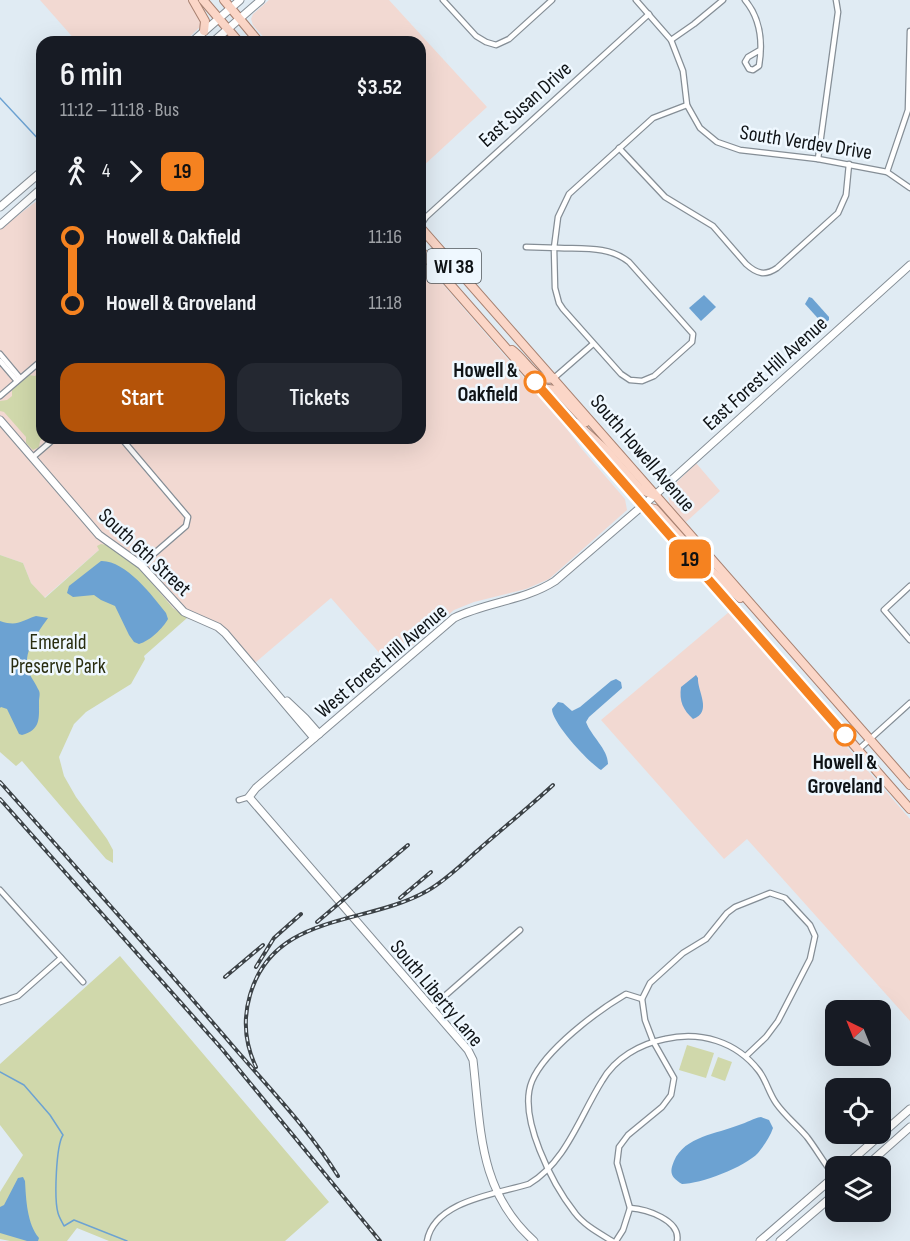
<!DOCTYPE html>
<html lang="en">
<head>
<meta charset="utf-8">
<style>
	:root { --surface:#171b24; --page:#242831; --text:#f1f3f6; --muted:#9ea1a6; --accent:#b45309 }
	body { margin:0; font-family:"Sofia Sans Condensed",sans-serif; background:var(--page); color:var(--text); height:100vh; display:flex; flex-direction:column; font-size:22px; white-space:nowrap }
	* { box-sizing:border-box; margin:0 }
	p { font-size:20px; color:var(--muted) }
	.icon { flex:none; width:33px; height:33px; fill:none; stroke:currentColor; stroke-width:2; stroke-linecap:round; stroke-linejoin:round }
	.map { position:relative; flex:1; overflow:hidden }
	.details { position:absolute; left:36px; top:36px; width:390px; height:408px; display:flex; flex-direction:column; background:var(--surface); border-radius:18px; box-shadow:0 6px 24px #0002 }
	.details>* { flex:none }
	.badge { padding:0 12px; border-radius:9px; font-size:21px; line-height:39px }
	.needle { width:39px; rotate:317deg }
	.controls { position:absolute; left:825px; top:1000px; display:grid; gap:12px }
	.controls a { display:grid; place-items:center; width:66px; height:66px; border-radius:12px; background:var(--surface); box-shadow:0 6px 24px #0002; font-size:30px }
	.map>.badge { position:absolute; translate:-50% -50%; box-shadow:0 0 0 3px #fff }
	.legs { display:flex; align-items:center; gap:9px; height:66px; padding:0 24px; font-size:20px }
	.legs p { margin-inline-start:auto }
	.headline { display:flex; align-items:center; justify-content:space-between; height:102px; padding:0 24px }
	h1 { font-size:33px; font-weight:600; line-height:45px }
	.button { display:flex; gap:12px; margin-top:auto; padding:12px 24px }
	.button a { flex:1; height:69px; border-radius:18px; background:var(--accent); color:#fff; font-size:24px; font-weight:600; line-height:69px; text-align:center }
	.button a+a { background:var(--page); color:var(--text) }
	ul { padding:0 24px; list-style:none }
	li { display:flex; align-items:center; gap:21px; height:66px; font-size:22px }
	li i { display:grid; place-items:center; width:9px; height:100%; margin:0 8px; background:currentColor }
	li i::after { content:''; width:15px; height:15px; margin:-8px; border:4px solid; border-radius:50%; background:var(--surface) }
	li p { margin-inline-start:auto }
	li:first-child i { background:linear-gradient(#0000 50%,currentColor 0) }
	li:last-child i { background:linear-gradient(currentColor 50%,#0000 0) }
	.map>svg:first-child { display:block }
	.commercial { fill:#f2d9d2 }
	.green { fill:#d0d8ab }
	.water { fill:#6ca2d2 }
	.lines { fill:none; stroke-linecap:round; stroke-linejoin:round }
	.stream { stroke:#6ca2d2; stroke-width:1.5 }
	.street-casing { stroke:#858e96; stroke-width:7 }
	.secondary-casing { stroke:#858e96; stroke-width:9 }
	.primary-casing { stroke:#a78070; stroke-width:10 }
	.street { stroke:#fff; stroke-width:4.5 }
	.secondary { stroke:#fff; stroke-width:7 }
	.primary { stroke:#fbd6c7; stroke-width:8 }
	.rail-casing { stroke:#3c4246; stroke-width:4 }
	.rail { stroke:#eff8ff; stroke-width:1.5; stroke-dasharray:4.5; stroke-linecap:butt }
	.line-1-casing { stroke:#fff; stroke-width:14 }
	.line-1 { stroke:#f58220; stroke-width:9 }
	.stop-1-dot { fill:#fff; stroke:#f58220; stroke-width:3 }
	.labels { text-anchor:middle; stroke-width:5; stroke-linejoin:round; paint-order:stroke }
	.shield { fill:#eff8ff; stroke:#52585c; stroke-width:1.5 }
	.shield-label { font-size:20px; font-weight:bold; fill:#0f1316 }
	.street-label { font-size:21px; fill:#0f1316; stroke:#eff8ff }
	.stop-label { font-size:21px; font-weight:bold; fill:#0f1316; stroke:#eff8ff; text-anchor:end }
	.park-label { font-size:21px; fill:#292d0f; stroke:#eff8ff }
</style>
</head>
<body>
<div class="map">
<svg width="910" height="1241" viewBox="0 0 910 1241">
	<rect width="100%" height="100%" fill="#e0ebf3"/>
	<g class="commercial">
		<path d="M 40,0 L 191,0 L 202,18 L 202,25 L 184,42 L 77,42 Z"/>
		<path d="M 269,0 L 389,0 L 487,107 L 420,169 L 420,42 L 268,42 L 253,25 L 251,19 L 253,14 Z"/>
		<path d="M 42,197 L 42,438 L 420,438 L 420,258 L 557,416 L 581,448 L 625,499 L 627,510 L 549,579 L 526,589 L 474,602 L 454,610 L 390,665 L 331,598 L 249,668 L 222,635 L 210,627 L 187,618 L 177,612 L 133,563 L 98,547 L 100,549 L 44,598 L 31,583 L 23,563 L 0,555 L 0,229 Z"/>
		<path d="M 696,463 L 720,491 L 686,522 L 670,505 L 668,495 L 671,488 Z"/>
		<path d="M 729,612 L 910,819 L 910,1021 L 747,839 L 724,859 L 601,720 Z"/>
	</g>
	<g class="green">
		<path d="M 42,370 L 43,438 L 40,441 L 39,447 L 33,450 L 26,443 L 26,437 L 4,412 L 0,411 L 0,401 L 7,400 L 12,396 L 12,390 L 29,375 L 35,376 Z"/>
		<path d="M 101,544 L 106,545 L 140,569 L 173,608 L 187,618 L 144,656 L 145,659 L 131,684 L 86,712 L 74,724 L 59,757 L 64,776 L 76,797 L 107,839 L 113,850 L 113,863 L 106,859 L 22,761 L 16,766 L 0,752 L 0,555 L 23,563 L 31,583 L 45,598 L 99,550 L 97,546 Z"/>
		<path d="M 120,956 L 329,1202 L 285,1241 L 109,1241 L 77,1228 L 67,1241 L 10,1241 L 0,1239 L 0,1192 L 23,1155 L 0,1125 L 0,1064 Z"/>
		<path d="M 687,1045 L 714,1053 L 706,1078 L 679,1070 Z"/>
		<path d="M 718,1057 L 732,1062 L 725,1081 L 711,1076 Z"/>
	</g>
	<g class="water">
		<path d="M 704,295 L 716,307 L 701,321 L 689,308 Z"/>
		<path d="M 809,297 L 812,298 L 829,317 L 829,320 L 823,324 L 805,304 Z"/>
		<path d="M 101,561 C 125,560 152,595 166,613 L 168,619 C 163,628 150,641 139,644 L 134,642 L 129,635 L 115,606 L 101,600 L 94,595 L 73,597 L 67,593 L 69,586 Z"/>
		<path d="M 36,616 L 48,618 C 39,631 26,647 27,664 C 28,675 34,680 38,689 C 41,693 39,697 39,702 C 39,718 41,730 22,735 L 19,734 L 7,709 L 1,707 L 0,708 L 0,621 C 18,627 20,621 36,616 Z"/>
		<path d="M 696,675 L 698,678 C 697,691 713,712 693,719 C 683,710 679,701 681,687 Z"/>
		<path d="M 616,679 L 621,682 L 622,688 L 589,717 L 586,722 C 591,736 608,749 608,764 L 601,770 C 589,763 552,723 552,709 L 558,702 L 563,703 L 572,711 L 580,707 L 611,681 Z"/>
		<path d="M 835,1092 L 836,1127 L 835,1127 L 829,1125 C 826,1108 820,1106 835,1092 Z"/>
		<path d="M 761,1117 L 769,1120 L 773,1128 C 770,1137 763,1147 758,1153 C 745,1167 700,1184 682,1184 C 671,1177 669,1173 674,1161 C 685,1136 717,1134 739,1125 C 747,1123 753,1118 761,1117 Z"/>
		<path d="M 23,1177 L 25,1181 C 26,1199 27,1224 39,1238 L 38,1241 L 27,1241 L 0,1233 L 0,1207 L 4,1205 L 18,1178 Z"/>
	</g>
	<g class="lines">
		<g class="stream">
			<path d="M 0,98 L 42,143"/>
			<path d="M 0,1072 L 24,1085 L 50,1115 L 63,1135 C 56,1146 54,1199 58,1213 C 59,1217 62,1222 64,1226 L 74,1220 L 127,1241"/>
		</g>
		<g class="street-casing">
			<g id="street">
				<path d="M 443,0 L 476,36 L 486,42 L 496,45 L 509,39 L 552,0"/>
				<path d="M 636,0 L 671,40 L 683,71 L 687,105 L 700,128 L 717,142 L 740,150 L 818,159 L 887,172 L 910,188"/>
				<path d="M 745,0 C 761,19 763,42 759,66 L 753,70 L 749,69 L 745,62 L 748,57 L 760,50"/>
				<path d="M 671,40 L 694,24 L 723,0"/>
				<path d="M 619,148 L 665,197 L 713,226 L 746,264 C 757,274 765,276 777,268 L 838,213 L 846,195 L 849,164"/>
				<path d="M 818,159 L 838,12 L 836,0"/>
				<path d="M 887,172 L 908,110 L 910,31"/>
				<path d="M 420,226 L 426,217 L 649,14"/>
				<path d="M 526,247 L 559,248 C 584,249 609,246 629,262 L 693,334 L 692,342 L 654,376 L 642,381 L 630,380 L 621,374 L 563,309 L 559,303 L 555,288 L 554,248 L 558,217 L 569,194 L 653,118 L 687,105"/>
				<path d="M 0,354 L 20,378"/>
				<path d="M 0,361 L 17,381"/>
				<path d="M 554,378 L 593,344"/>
				<path d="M 0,396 L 42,360"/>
				<path d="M 121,438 L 188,517 L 186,526 L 141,565"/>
				<path d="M 33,457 L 55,438"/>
				<path d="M 910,586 L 884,610 L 910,640"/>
				<path d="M 858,750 L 910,703"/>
				<path d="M 239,800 L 249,797"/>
				<path d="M 0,890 L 83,982"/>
				<path d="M 0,1002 L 18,996 L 61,958"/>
				<path d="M 431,1008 L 520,930"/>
				<path d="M 630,1208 C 646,1209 681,1220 677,1241"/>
				<path d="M 427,1241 C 434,1201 496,1194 529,1184 C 566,1162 580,1116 602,1081 C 615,1058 640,1044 665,1039 C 700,1031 736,1041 759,1071 C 766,1080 769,1093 776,1103 C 785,1116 797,1125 807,1137 C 817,1150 825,1165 836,1178"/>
				<path d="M 612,1241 C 599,1233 584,1225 575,1213 C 553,1185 517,1117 532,1081 C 545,1050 597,1011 626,994 L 642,999"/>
				<path d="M 616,1241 L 623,1230 L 630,1208 L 617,1163 L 619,1147 L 628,1135 L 662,1107 L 671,1095 L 674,1078 L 653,1041 L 645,1020 L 642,999 L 650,983 L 683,953 L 706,939 L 727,913 L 735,907 L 770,893 L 785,898 L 810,925 L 815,936 L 810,959 L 778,1021 L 766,1037 L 746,1056"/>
			</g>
		</g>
		<g class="secondary-casing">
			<g id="secondary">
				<path d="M 192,42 L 240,0"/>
				<path d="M 213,42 L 261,0"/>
				<path d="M 0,207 L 42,171"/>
				<path d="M 0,225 L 42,188"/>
				<path d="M 0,420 L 99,535 L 141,565 L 184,612 L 218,627 L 225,633 L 314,738"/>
				<path d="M 287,701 L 305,718 L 319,734"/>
				<path d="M 844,1167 L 910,1109"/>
				<path d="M 865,1167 L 910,1127"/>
				<path d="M 534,1241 C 478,1191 481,1128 473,1060 L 468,1050 L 249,797 L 256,788 L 454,618 C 486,602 524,601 555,581 L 655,495 L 910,265"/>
				<path d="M 760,1241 L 836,1175"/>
				<path d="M 780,1241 L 836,1193"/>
			</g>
		</g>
		<g class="primary-casing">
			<g id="primary">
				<path d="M 193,0 L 205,21 L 204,31"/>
				<path d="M 203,0 L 239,42"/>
				<path d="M 224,0 L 259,42"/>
				<path d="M 420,227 L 910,785"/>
				<path d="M 420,250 L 910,809"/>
				<path d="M 512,350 C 527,361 535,383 554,378"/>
				<path d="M 541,388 L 556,390 L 586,422"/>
				<path d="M 576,423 L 607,451 L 640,489 L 654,495"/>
				<path d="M 642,506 L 655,509 L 707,567 L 740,598"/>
			</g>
		</g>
		<use href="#street" class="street"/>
		<use href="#secondary" class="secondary"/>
		<use href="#primary" class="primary"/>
		<g class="rail-casing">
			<g id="rail">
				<path d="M 0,782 C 76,867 152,952 226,1038 C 264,1083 307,1126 338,1176"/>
				<path d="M 0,799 L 222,1049 L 380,1241"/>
				<path d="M 400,898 L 431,872"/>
				<path d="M 317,922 L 408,845"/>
				<path d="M 256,967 L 274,938 L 301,914"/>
				<path d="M 225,977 L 263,945"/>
				<path d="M 256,1067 C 245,1044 243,1019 250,995 C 274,912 365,926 427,891 C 445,881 461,865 477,851 C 502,829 528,808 553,785"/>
			</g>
		</g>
		<use href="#rail" class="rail"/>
	</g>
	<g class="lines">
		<g class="line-1-casing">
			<path id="line-1" d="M 535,382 L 845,735"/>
		</g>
		<use href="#line-1" class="line-1"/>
	</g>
	<g class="stop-1-dot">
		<circle cx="535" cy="382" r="10"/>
		<circle cx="845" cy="735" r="10"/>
	</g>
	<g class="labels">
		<rect class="shield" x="427" y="249" width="54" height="34" rx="4.5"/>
		<g class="shield-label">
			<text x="454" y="273">WI 38</text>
		</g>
		<g class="street-label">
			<text transform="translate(525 104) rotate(-42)" y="7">East Susan Drive</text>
			<text transform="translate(806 142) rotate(9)" y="7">South Verdev Drive</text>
			<text transform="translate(765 373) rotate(-42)" y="7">East Forest Hill Avenue</text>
			<text transform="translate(643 453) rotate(49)" y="7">South Howell Avenue</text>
			<text transform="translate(145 552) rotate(43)" y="7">South 6th Street</text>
			<text transform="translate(381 661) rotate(-40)" y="7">West Forest Hill Avenue</text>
			<text transform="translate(437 993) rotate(50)" y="7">South Liberty Lane</text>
		</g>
		<g class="stop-label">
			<text x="518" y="377">Howell &amp;<tspan x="518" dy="24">Oakfield</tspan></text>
			<text x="845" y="769" text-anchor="middle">Howell &amp;<tspan x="845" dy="24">Groveland</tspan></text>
		</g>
		<g class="park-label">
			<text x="58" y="649">Emerald<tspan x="58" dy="24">Preserve Park</tspan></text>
		</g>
	</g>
</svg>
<div class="controls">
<a><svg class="needle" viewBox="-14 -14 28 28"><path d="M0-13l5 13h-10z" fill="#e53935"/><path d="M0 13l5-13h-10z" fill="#9ea1a6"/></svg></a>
<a><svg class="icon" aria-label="locate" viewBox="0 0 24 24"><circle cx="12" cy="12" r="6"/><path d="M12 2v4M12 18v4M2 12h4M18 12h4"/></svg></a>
<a><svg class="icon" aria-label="layers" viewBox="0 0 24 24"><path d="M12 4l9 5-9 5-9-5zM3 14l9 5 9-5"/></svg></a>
</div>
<b class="badge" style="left:690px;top:559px;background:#f58220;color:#111">19</b>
<section class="details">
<div class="headline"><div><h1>6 min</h1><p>11:12 – 11:18 · Bus</p></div><b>$3.52</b></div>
<div class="legs"><svg class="icon" aria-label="walk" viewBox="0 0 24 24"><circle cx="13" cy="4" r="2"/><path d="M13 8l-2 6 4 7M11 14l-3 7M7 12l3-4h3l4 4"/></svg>4<svg class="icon" aria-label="forward" viewBox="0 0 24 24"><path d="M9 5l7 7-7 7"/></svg><b class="badge" style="background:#f58220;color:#111">19</b></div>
<ul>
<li><i style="color:#f58220"></i><b>Howell &amp; Oakfield</b><p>11:16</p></li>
<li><i style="color:#f58220"></i><b>Howell &amp; Groveland</b><p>11:18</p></li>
</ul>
<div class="button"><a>Start</a><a>Tickets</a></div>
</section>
</div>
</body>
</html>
